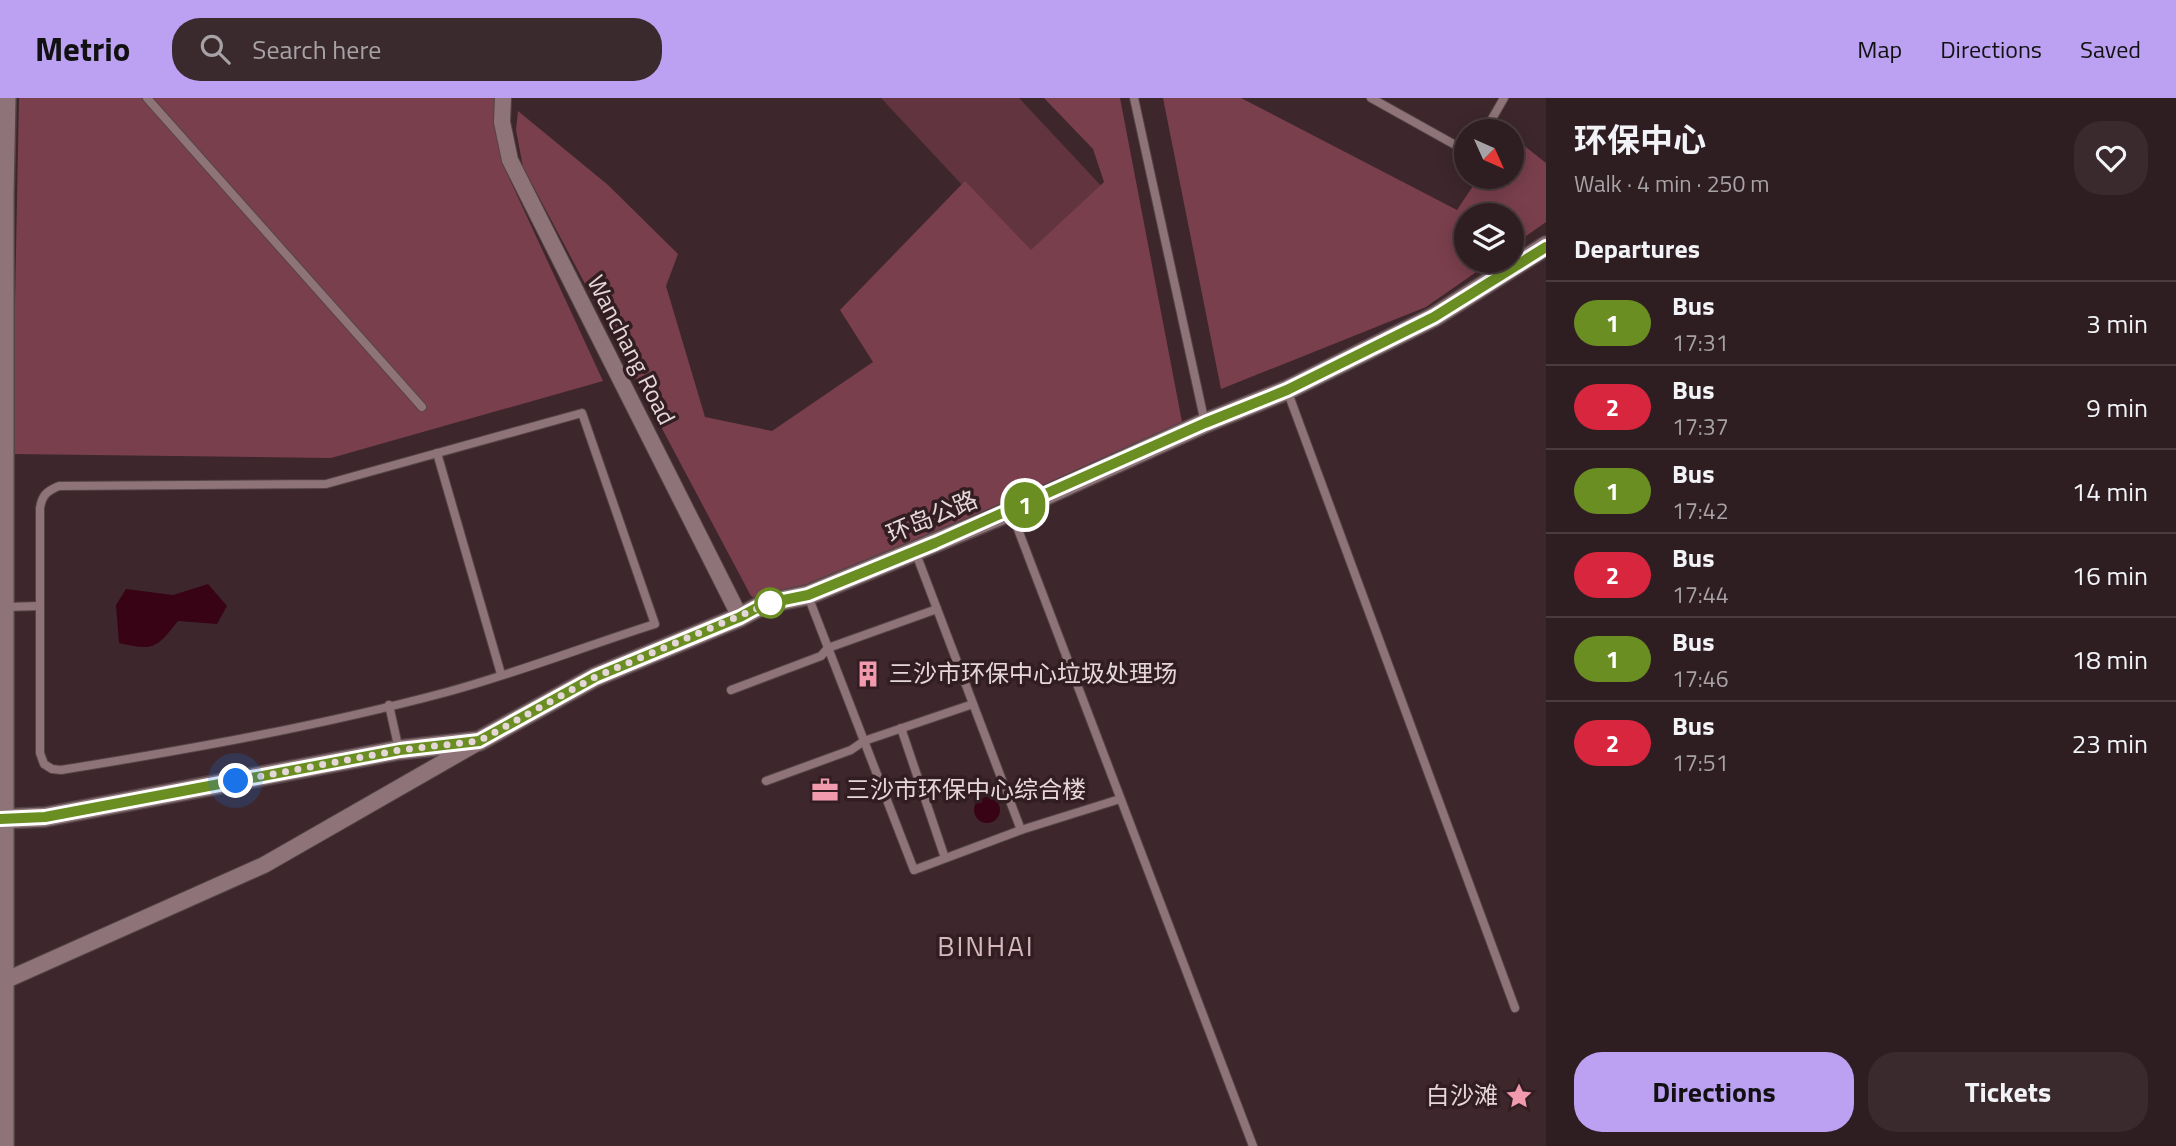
<!DOCTYPE html>
<html lang="en">
<head>
<meta charset="utf-8">
<style>
	:root { --surface:#2e1d21; --page:#3a2a2e; --text:#f1f3f6; --muted:#a7a2a5; --line:#493b3f; --accent:#bca0f2 }
	body { margin:0; font-family:"Titillium Web","Noto Sans SC",sans-serif; background:var(--page); color:var(--text); height:100vh; display:flex; flex-direction:column; font-size:26px; white-space:nowrap }
	* { box-sizing:border-box; margin:0 }
	p { font-size:23px; color:var(--muted) }
	.icon { flex:none; width:38px; height:38px; fill:none; stroke:currentColor; stroke-width:2; stroke-linecap:round; stroke-linejoin:round }
	.map { position:relative; flex:1; overflow:hidden }
	.drawer { display:flex; flex-direction:column; background:var(--surface); width:630px }
	.drawer>* { flex:none }
	.badge { padding:0 14px; border-radius:23px; font-size:24px; line-height:46px }
	.needle { width:46px; rotate:135deg }
	.fabs { position:absolute; left:1454px; top:21px; display:grid; gap:14px }
	.fabs a { display:grid; place-items:center; width:70px; height:70px; border-radius:50%; background:var(--surface); box-shadow:0 4px 18px #0003,0 0 0 2px var(--line); font-size:35px }
	.you { position:absolute; width:35px; height:35px; margin:-18px; border:5px solid #fff; border-radius:50%; background:#1a73e8; box-shadow:0 0 0 10px #1a73e833 }
	.map>.badge { position:absolute; translate:-50% -50%; box-shadow:0 0 0 4px #fff }
	h2 { padding:0 28px; font-size:26px; line-height:63px }
	.round { display:grid; place-items:center; flex:none; width:74px; height:74px; border-radius:28px; background:var(--page) }
	.overview { display:flex; align-items:center; justify-content:space-between; height:119px; padding:0 28px }
	h1 { font-size:33px; font-weight:700; line-height:52px }
	.cta { display:flex; gap:14px; margin-top:auto; padding:14px 28px }
	.cta a { flex:1; height:80px; border-radius:28px; background:var(--accent); color:#111; font-size:28px; font-weight:700; line-height:80px; text-align:center }
	.cta a+a { background:var(--page); color:var(--text) }
	ul { padding:0; list-style:none }
	li { display:flex; align-items:center; gap:21px; height:84px; padding:0 28px; border-top:2px solid var(--line) }
	li div { flex:1 }
	li b { display:block; font-size:26px }
	li em { font-style:normal }
	li .badge { min-width:77px; font-weight:700; text-align:center }
	header { display:flex; align-items:center; gap:42px; box-sizing:border-box; height:98px; padding:0 35px; background:var(--accent); color:#111 }
	header strong { font-size:33px }
	nav { display:flex; gap:38px; margin-inline-start:auto; font-size:24px }
	.search { width:490px; height:63px; background:var(--page); display:flex; align-items:center; gap:18px; box-sizing:border-box; padding:0 24px; border-radius:28px; color:var(--muted); font-size:26px }
	main { display:flex; flex:1; min-height:0 }
	.map>svg:first-child { display:block }
	.green { fill:#62343f }
	.forest { fill:#7a3f4d }
	.water { fill:#390316 }
	.lines { fill:none; stroke-linecap:round; stroke-linejoin:round }
	.service-casing { stroke:#554447; stroke-width:10 }
	.minor-casing { stroke:#554447; stroke-width:18 }
	.tertiary-casing { stroke:#554447; stroke-width:22 }
	.secondary-casing { stroke:#554447; stroke-width:24 }
	.service { stroke:#8e7478; stroke-width:8 }
	.minor { stroke:#8e7478; stroke-width:16 }
	.tertiary { stroke:#8e7478; stroke-width:19 }
	.secondary { stroke:#8e7478; stroke-width:21 }
	.line-casing { stroke:#fff; stroke-width:16 }
	.line { stroke:#6b8e23; stroke-width:10 }
	.walk { stroke:#e5d7d9; stroke-width:7; stroke-dasharray:0 12.6 }
	.stop-dot { fill:#fff; stroke:#6b8e23; stroke-width:3.5 }
	.labels { text-anchor:middle; stroke-width:7; stroke-linejoin:round; paint-order:stroke }
	.street-label { font-size:24px; fill:#e5d7d9; stroke:#321e22 }
	.poi-label { font-size:24px; fill:#e5d7d9; stroke:#321e22; text-anchor:start }
	.quarter-label { font-size:28px; letter-spacing:2px; fill:#d5b9be; stroke:#321e22 }
</style>
</head>
<body>
<header>
<strong>Metrio</strong>
<div class="search"><svg class="icon" aria-label="search" viewBox="0 0 24 24"><circle cx="10" cy="10" r="6"/><path d="M15 15l6 6"/></svg>Search here</div>
<nav><a>Map</a><a>Directions</a><a>Saved</a></nav>
</header>
<main>
<div class="map">
<svg width="1546" height="1048" viewBox="0 0 1546 1048">
	<rect width="100%" height="100%" fill="#3d272c"/>
	<path class="green" d="M 881,0 L 1019,0 L 1119,107 L 1045,176 Z"/>
	<g class="forest">
		<path d="M 19,0 L 496,0 L 494,14 L 504,69 L 603,283 L 331,360 L 12,356 Z"/>
		<path d="M 1044,0 L 1120,0 L 1183,329 L 764,506 L 751,498 L 523,69 L 516,32 L 518,13 L 608,87 L 678,156 L 666,188 L 705,319 L 772,333 L 873,264 L 840,212 L 965,83 L 1031,152 L 1104,84 L 1093,51 Z"/>
		<path d="M 1163,0 L 1241,0 L 1457,112 L 1479,79 L 1512,79 L 1512,38 L 1546,65 L 1546,124 L 1512,148 L 1512,117 L 1466,117 L 1466,163 L 1492,163 L 1426,209 L 1221,291 Z"/>
	</g>
	<g class="water">
		<path d="M 208,486 L 227,508 L 217,526 L 178,523 C 156,551 154,553 119,545 L 116,507 L 126,491 L 173,497 Z"/>
		<circle cx="987" cy="712" r="13"/>
	</g>
	<g class="lines">
		<g class="service-casing">
			<g id="service">
				<path d="M 147,0 L 422,309"/>
				<path d="M 1134,0 L 1205,325"/>
				<path d="M 1371,0 L 1466,53"/>
				<path d="M 1485,33 L 1504,0"/>
				<path d="M 1287,292 L 1515,910"/>
				<path d="M 582,315 L 655,526 C 586,548 517,575 447,594 C 320,628 191,651 61,672 L 52,671 L 44,666 L 40,655 L 40,410 C 42,397 47,393 59,388 L 326,386 Z"/>
				<path d="M 437,355 L 501,576"/>
				<path d="M 1011,413 L 1253,1048"/>
				<path d="M 808,498 L 914,772 L 1021,732 L 915,453"/>
				<path d="M 5,509 L 40,508"/>
				<path d="M 731,592 L 821,558 L 828,550 L 937,511"/>
				<path d="M 389,607 L 399,652"/>
				<path d="M 901,630 L 945,760"/>
				<path d="M 766,683 L 851,652 L 864,643 L 973,606"/>
				<path d="M 1021,732 L 1120,701"/>
			</g>
		</g>
		<g class="minor-casing">
			<g id="minor">
				<path d="M 503,0 L 502,24 L 510,62 L 740,519"/>
				<path d="M 4,883 L 264,767 L 477,645"/>
			</g>
		</g>
		<g class="tertiary-casing">
			<path id="tertiary" d="M 0,721 L 45,719 L 399,652 L 479,643 L 595,579 L 740,519 L 764,506 L 808,497 L 915,453 L 1011,413 L 1205,325 L 1287,292 L 1434,219 L 1546,148"/>
		</g>
		<g class="secondary-casing">
			<path id="secondary" d="M 3,1048 L 3,97 L 5,0"/>
		</g>
		<use href="#service" class="service"/>
		<use href="#minor" class="minor"/>
		<use href="#tertiary" class="tertiary"/>
		<use href="#secondary" class="secondary"/>
	</g>
	<g class="lines">
		<g class="line-casing">
			<path id="line" d="M 0,721 L 45,719 L 400,652 L 479,643 L 595,579 L 740,519 L 764,506 L 808,497 L 935,445 L 1205,325 L 1287,292 L 1434,219 L 1546,149"/>
		</g>
		<use href="#line" class="line"/>
		<path class="walk" d="M 236,683 L 400,652 L 479,643 L 595,579 L 770,505"/>
	</g>
	<defs>
		<g id="building-bare" transform="scale(2.1)"><path d="M-4-6H4V6H1V3H-1V6H-4ZM-2.5-4.3h1.7v1.8h-1.7ZM.8-4.3h1.7v1.8H.8ZM-2.5-1h1.7V.8h-1.7ZM.8-1h1.7V.8H.8Z" fill="#f29aad" stroke="#321e22" stroke-width="2.5" paint-order="stroke"/></g>
		<g id="office-bare" transform="scale(2.1)"><path d="M-6-3h4V-5.5h4V-3h4V5H-6ZM-1-4.5V-3h2v-1.5ZM-6 0V1H6V0Z" fill="#f29aad" stroke="#321e22" stroke-width="2.5" paint-order="stroke"/></g>
		<g id="sight-bare" transform="scale(2.1)"><path d="M0-6L1.8-2.2L6-1.7L2.9 1.2L3.7 5.4L0 3.3L-3.7 5.4L-2.9 1.2L-6-1.7L-1.8-2.2Z" fill="#f29aad" stroke="#321e22" stroke-width="2.5" paint-order="stroke"/></g>
	</defs>
	<g fill-rule="evenodd">
		<use href="#building-bare" x="868" y="576"/>
		<use href="#office-bare" x="825" y="692"/>
		<use href="#sight-bare" x="1519" y="998"/>
	</g>
	<circle class="stop-dot" cx="770" cy="505" r="14"/>
	<g class="labels">
		<g class="street-label">
			<text transform="translate(631 252) rotate(63)" y="8">Wanchang Road</text>
			<text transform="translate(932 419) rotate(-23)" y="8">环岛公路</text>
		</g>
		<g class="poi-label">
			<text x="889" y="584">三沙市环保中心垃圾处理场</text>
			<text x="846" y="700">三沙市环保中心综合楼</text>
			<text x="1498" y="1006" text-anchor="end">白沙滩</text>
		</g>
		<g class="quarter-label">
			<text x="986" y="858">BINHAI</text>
		</g>
	</g>
</svg>
<div class="fabs">
<a><svg class="needle" viewBox="-14 -14 28 28"><path d="M0-13l5 13h-10z" fill="#e53935"/><path d="M0 13l5-13h-10z" fill="#a7a2a5"/></svg></a>
<a><svg class="icon" aria-label="layers" viewBox="0 0 24 24"><path d="M12 4l9 5-9 5-9-5zM3 14l9 5 9-5"/></svg></a>
</div>
<div class="you" style="left:236px;top:683px"></div>
<b class="badge" style="left:1025px;top:407px;background:#6b8e23;color:#fff">1</b>
</div>
<section class="drawer">
<div class="overview"><div><h1>环保中心</h1><p>Walk · 4 min · 250 m</p></div><a class="round"><svg class="icon" aria-label="heart" viewBox="0 0 24 24"><path d="M12 20l-8-8c-3-5 5-10 8-4 3-6 11-1 8 4z"/></svg></a></div>
<h2>Departures</h2>
<ul>
<li><span class="badge" style="background:#6b8e23;color:#fff">1</span><div><b>Bus</b><p>17:31</p></div><em>3 min</em></li>
<li><span class="badge" style="background:#d7263d;color:#fff">2</span><div><b>Bus</b><p>17:37</p></div><em>9 min</em></li>
<li><span class="badge" style="background:#6b8e23;color:#fff">1</span><div><b>Bus</b><p>17:42</p></div><em>14 min</em></li>
<li><span class="badge" style="background:#d7263d;color:#fff">2</span><div><b>Bus</b><p>17:44</p></div><em>16 min</em></li>
<li><span class="badge" style="background:#6b8e23;color:#fff">1</span><div><b>Bus</b><p>17:46</p></div><em>18 min</em></li>
<li><span class="badge" style="background:#d7263d;color:#fff">2</span><div><b>Bus</b><p>17:51</p></div><em>23 min</em></li>
</ul>
<div class="cta"><a>Directions</a><a>Tickets</a></div>
</section>
</main>
</body>
</html>
